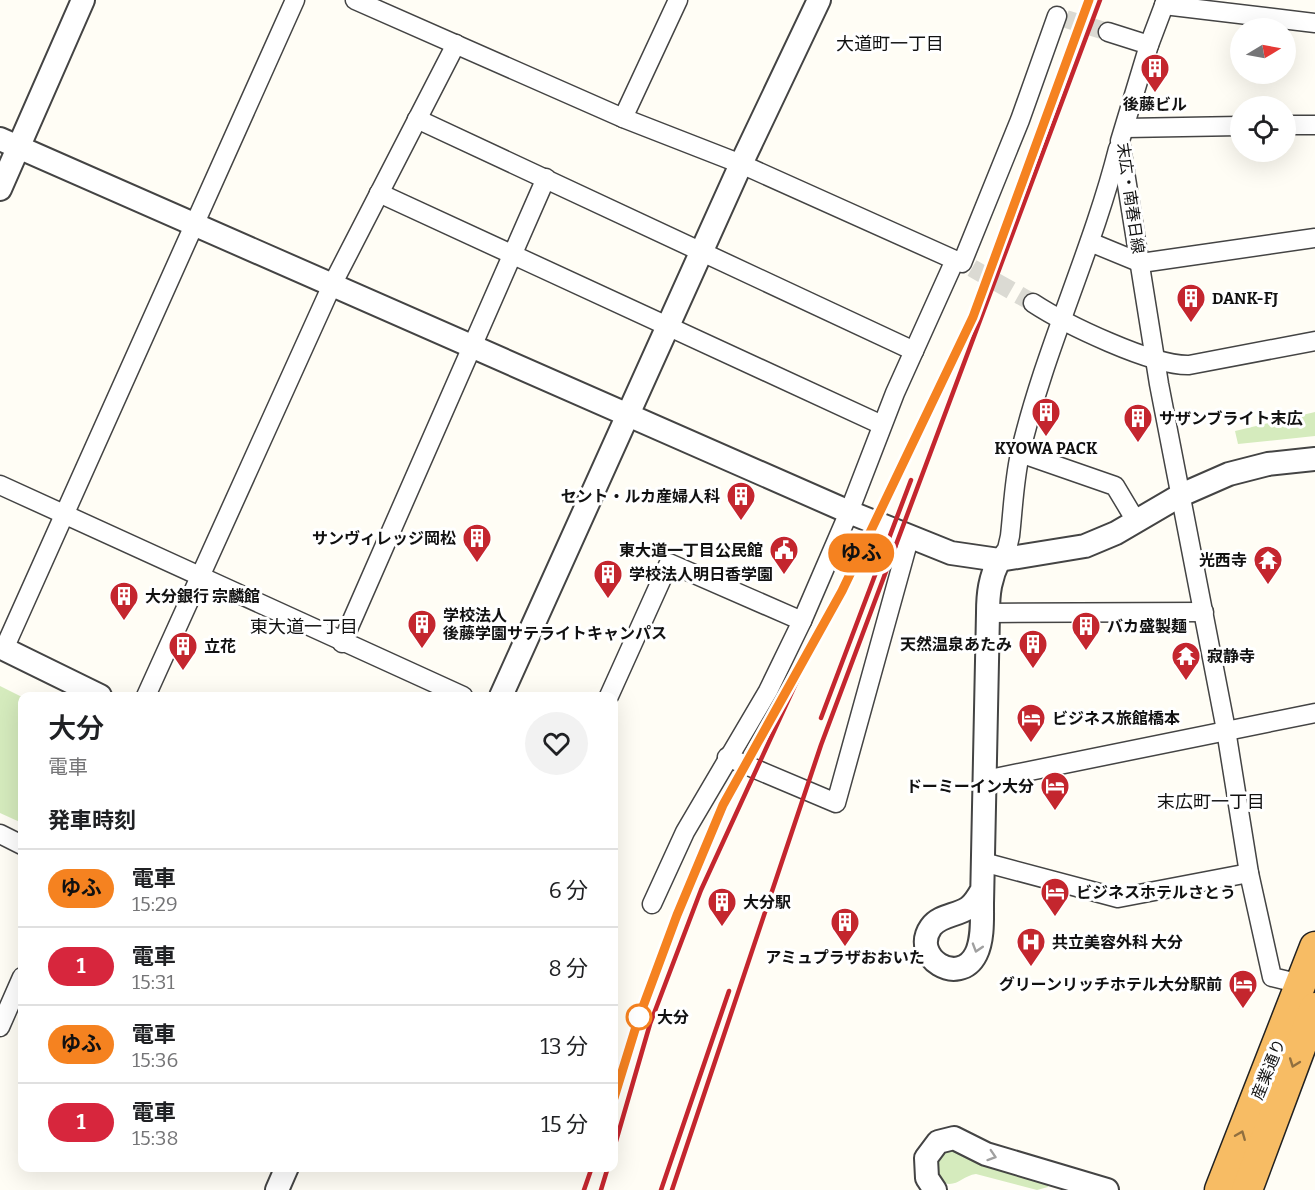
<!DOCTYPE html>
<html lang="ja">
<head>
<meta charset="utf-8">
<style>
	:root { --surface:#fff; --page:#f2f2f2; --text:#202124; --muted:#757577; --line:#e0e0e0 }
	body { margin:0; font-family:Bitter,"Noto Sans JP",serif; background:var(--page); color:var(--text); height:100vh; display:flex; flex-direction:column; font-size:22px; white-space:nowrap }
	* { box-sizing:border-box; margin:0 }
	p { font-size:20px; color:var(--muted) }
	.icon { flex:none; width:33px; height:33px; fill:none; stroke:currentColor; stroke-width:2; stroke-linecap:round; stroke-linejoin:round }
	.map { position:relative; flex:1; overflow:hidden }
	.details { position:absolute; left:18px; top:692px; width:600px; height:480px; display:flex; flex-direction:column; background:var(--surface); border-radius:12px; box-shadow:0 6px 24px #0002 }
	.details>* { flex:none }
	.badge { padding:0 12px; border-radius:20px; font-size:21px; line-height:39px }
	.needle { width:39px; rotate:80deg }
	.fabs { position:absolute; left:1230px; top:18px; display:grid; gap:12px }
	.fabs a { display:grid; place-items:center; width:66px; height:66px; border-radius:50%; background:var(--surface); box-shadow:0 6px 24px #0002; font-size:30px }
	.map>.badge { position:absolute; translate:-50% -50%; box-shadow:0 0 0 3px #fff }
	h2 { padding:0 30px; font-size:22px; line-height:54px }
	.round { display:grid; place-items:center; flex:none; width:63px; height:63px; border-radius:32px; background:var(--page) }
	.summary { display:flex; align-items:center; justify-content:space-between; height:102px; padding:0 30px }
	h1 { font-size:28px; font-weight:600; line-height:45px }
	ul { padding:0; list-style:none }
	li { display:flex; align-items:center; gap:18px; height:78px; padding:0 30px; border-top:2px solid var(--line) }
	li div { flex:1 }
	li b { display:block; font-size:22px }
	li em { font-style:normal }
	li .badge { min-width:66px; font-weight:700; text-align:center }
	.map>svg:first-child { display:block }
	.green { fill:#d5ebbd }
	.lines { fill:none; stroke-linecap:round; stroke-linejoin:round }
	.minor-tunnel { stroke:#dbdad3; stroke-width:18; stroke-dasharray:18 9; stroke-linecap:butt }
	.minor-casing { stroke:#444; stroke-width:21 }
	.tertiary-casing { stroke:#444; stroke-width:26 }
	.trunk-casing { stroke:#222; stroke-width:33 }
	.minor { stroke:#fff; stroke-width:18 }
	.tertiary { stroke:#fff; stroke-width:22 }
	.trunk { stroke:#f7bc64; stroke-width:30 }
	.rail { stroke:#c4262e; stroke-width:4.5 }
	.oneway { stroke:#a0a0a0 }
	.oneway2 { stroke:#906f3f }
	.line-casing { stroke:#fff; stroke-width:14 }
	.line { stroke:#f58220; stroke-width:9 }
	.stop-dot { fill:#fff; stroke:#f58220; stroke-width:3 }
	.labels { text-anchor:middle; stroke-width:6; stroke-linejoin:round; paint-order:stroke }
	.poi-label { font-size:16px; font-weight:bold; fill:#111; stroke:#fff; text-anchor:start }
	.street-label { font-size:16px; fill:#111; stroke:#fff }
	.stop-label { font-size:16px; font-weight:bold; fill:#111; stroke:#fff; text-anchor:start }
	.neighbourhood-label { font-size:18px; fill:#111; stroke:#fff }
</style>
</head>
<body>
<div class="map">
<svg width="1315" height="1190" viewBox="0 0 1315 1190">
	<rect width="100%" height="100%" fill="#fffdf5"/>
	<g class="green">
		<path d="M 1315,412 L 1315,436 L 1238,444 L 1235,431 Z"/>
		<path d="M 0,686 L 22,697 L 22,823 L 0,813 Z"/>
		<path d="M 951,1148 L 1047,1182 L 1048,1187 L 1037,1190 L 976,1174 C 961,1176 956,1190 939,1181 L 935,1155 Z"/>
	</g>
	<g class="lines">
		<g class="minor-tunnel">
			<path d="M 1066,19 L 1108,32"/>
			<path d="M 972,268 L 1033,303"/>
		</g>
		<g class="minor-casing">
			<g id="minor">
				<path d="M 355,0 L 623,118"/>
				<path d="M 1164,5 L 1315,23"/>
				<path d="M 1108,32 L 1149,45 L 1120,141 L 1159,384 L 1226,730 L 1249,873 L 1272,977 L 1301,984"/>
				<path d="M 1149,45 L 1166,0"/>
				<path d="M 417,119 L 914,351"/>
				<path d="M 1286,125 L 1315,125"/>
				<path d="M 1125,128 L 1240,126"/>
				<path d="M 379,193 L 882,425"/>
				<path d="M 1090,242 L 1141,263 L 1315,238"/>
				<path d="M 962,263 L 1020,120 L 1057,16"/>
				<path d="M 1033,303 C 1065,324 1152,366 1189,365 L 1315,341"/>
				<path d="M 1020,453 L 1115,486 L 1136,521"/>
				<path d="M 0,485 L 463,696"/>
				<path d="M 999,560 L 1007,549 L 1010,536 C 1013,509 1014,481 1020,454 C 1044,350 1092,252 1118,149"/>
				<path d="M 988,613 L 1204,612"/>
				<path d="M 342,643 L 546,178"/>
				<path d="M 4,649 L 295,0"/>
				<path d="M 146,696 L 332,285 L 456,44"/>
				<path d="M 609,696 L 669,563 L 802,621"/>
				<path d="M 727,757 L 836,803 L 909,539"/>
				<path d="M 985,780 L 1315,713"/>
				<path d="M 0,834 L 22,845"/>
				<path d="M 983,862 L 1118,898 L 1249,873"/>
				<path d="M 652,904 L 685,832 L 768,691 L 802,621 L 849,512 L 895,393 L 955,260 L 741,164 L 623,118 L 678,0"/>
				<path d="M 0,1027 L 22,977"/>
			</g>
		</g>
		<g class="tertiary-casing">
			<g id="tertiary">
				<path d="M 0,139 L 849,512 L 951,553 L 999,560 L 1085,546 L 1116,533 L 1181,495 L 1229,474 L 1268,464 L 1315,459"/>
				<path d="M 0,189 L 83,0"/>
				<path d="M 0,647 L 100,696"/>
				<path d="M 501,696 L 741,164 L 819,0"/>
				<path d="M 982,890 C 978,897 974,904 968,908 C 956,916 940,915 931,927 C 910,957 959,988 976,954 C 983,940 982,919 982,904 L 988,613 C 988,593 990,578 999,560"/>
				<path d="M 277,1190 L 287,1167"/>
				<path d="M 935,1190 L 927,1178 L 926,1158 L 938,1142 L 954,1138 L 986,1154 L 1107,1190"/>
			</g>
		</g>
		<g class="trunk-casing">
			<g id="trunk">
				<path d="M 1220,1190 L 1315,947"/>
				<path d="M 1247,1190 L 1315,1008"/>
			</g>
		</g>
		<use href="#minor" class="minor"/>
		<use href="#tertiary" class="tertiary"/>
		<use href="#trunk" class="trunk"/>
		<g class="rail">
			<path d="M 1024,179 L 1089,0"/>
			<path d="M 821,718 L 911,480"/>
			<path d="M 614,1097 C 657,959 709,824 781,697"/>
			<path d="M 614,1148 L 650,1024 L 701,890 L 797,681 L 973,317"/>
			<path d="M 584,1190 L 592,1167"/>
			<path d="M 601,1190 L 608,1167"/>
			<path d="M 661,1190 L 729,991"/>
			<path d="M 672,1190 L 821,745 L 1100,0"/>
		</g>
	</g>
	<defs><path id="oneway-chevron" d="M-2-3.5L2.5 0L-2 3.5" fill="none" stroke-width="1.6" stroke-linecap="round" stroke-linejoin="round" transform="scale(1.5)"/></defs>
	<g class="oneway">
		<use href="#oneway-chevron" transform="translate(977 948) rotate(107)"/>
		<use href="#oneway-chevron" transform="translate(992 1156) rotate(18)"/>
	</g>
	<g class="oneway2">
		<use href="#oneway-chevron" transform="translate(1294 1063) rotate(110)"/>
		<use href="#oneway-chevron" transform="translate(1241 1135) rotate(-68)"/>
	</g>
	<g class="lines">
		<g class="line-casing">
			<path id="line" d="M 614,1098 L 638,1020 L 677,915 L 723,805 L 842,591 L 973,317 L 1089,0"/>
		</g>
		<use href="#line" class="line"/>
	</g>
	<defs>
		<g id="building-pin" transform="scale(1.5)"><path d="M0 17L-7.5 6A9.5 9.5 0 1 1 7.5 6Z" fill="#c4262e" stroke="#fff"/><path d="M-4-6H4V6H1V3H-1V6H-4ZM-2.5-4.3h1.7v1.8h-1.7ZM.8-4.3h1.7v1.8H.8ZM-2.5-1h1.7V.8h-1.7ZM.8-1h1.7V.8H.8Z" fill="#fff"/></g>
		<g id="civic-pin" transform="scale(1.5)"><path d="M0 17L-7.5 6A9.5 9.5 0 1 1 7.5 6Z" fill="#c4262e" stroke="#fff"/><path d="M-.6-6.5H3V-4.5H.6V-3L4-1V1h2V6H-6V1h2V-1L-.6-3ZM-1.2 2.5V6h2.4V2.5Z" fill="#fff"/></g>
		<g id="temple-pin" transform="scale(1.5)"><path d="M0 17L-7.5 6A9.5 9.5 0 1 1 7.5 6Z" fill="#c4262e" stroke="#fff"/><path d="M0-6L5-2H3V0L6.5 2.5H4V6H1.5V3h-3V6H-4V2.5H-6.5L-3 0V-2H-5Z" fill="#fff"/></g>
		<g id="hotel-pin" transform="scale(1.5)"><path d="M0 17L-7.5 6A9.5 9.5 0 1 1 7.5 6Z" fill="#c4262e" stroke="#fff"/><path d="M-6-4.5h1.5V1H6V5H4.5V3h-9V5H-6ZM-4 0a1.8 1.8 0 1 1 3.6 0ZM.5 0V-2.5h3Q6-2.5 6 0Z" fill="#fff"/></g>
		<g id="hospital-pin" transform="scale(1.5)"><path d="M0 17L-7.5 6A9.5 9.5 0 1 1 7.5 6Z" fill="#c4262e" stroke="#fff"/><path d="M-5-5h3v3.5h4V-5h3V5h-3V1.5h-4V5h-3Z" fill="#fff"/></g>
	</defs>
	<g fill-rule="evenodd">
		<use href="#building-pin" x="1155" y="68"/>
		<use href="#building-pin" x="1191" y="298"/>
		<use href="#building-pin" x="1046" y="412"/>
		<use href="#building-pin" x="1138" y="418"/>
		<use href="#building-pin" x="741" y="496"/>
		<use href="#building-pin" x="477" y="538"/>
		<use href="#civic-pin" x="784" y="550"/>
		<use href="#temple-pin" x="1268" y="560"/>
		<use href="#building-pin" x="608" y="574"/>
		<use href="#building-pin" x="124" y="596"/>
		<use href="#building-pin" x="422" y="624"/>
		<use href="#building-pin" x="1086" y="626"/>
		<use href="#building-pin" x="1033" y="644"/>
		<use href="#building-pin" x="183" y="646"/>
		<use href="#temple-pin" x="1186" y="656"/>
		<use href="#hotel-pin" x="1031" y="718"/>
		<use href="#hotel-pin" x="1055" y="786"/>
		<use href="#hotel-pin" x="1055" y="892"/>
		<use href="#building-pin" x="722" y="902"/>
		<use href="#building-pin" x="845" y="922"/>
		<use href="#hospital-pin" x="1031" y="942"/>
		<use href="#hotel-pin" x="1243" y="984"/>
	</g>
	<circle class="stop-dot" cx="639" cy="1017" r="12"/>
	<g class="labels">
		<g class="poi-label">
			<text x="1155" y="110" text-anchor="middle">後藤ビル</text>
			<text x="1212" y="304">DANK-FJ</text>
			<text x="1159" y="424">サザンブライト末広</text>
			<text x="1046" y="454" text-anchor="middle">KYOWA PACK</text>
			<text x="720" y="502" text-anchor="end">セント・ルカ産婦人科</text>
			<text x="456" y="544" text-anchor="end">サンヴィレッジ岡松</text>
			<text x="763" y="556" text-anchor="end">東大道一丁目公民館</text>
			<text x="1247" y="566" text-anchor="end">光西寺</text>
			<text x="629" y="580">学校法人明日香学園</text>
			<text x="145" y="602">大分銀行 宗麟館</text>
			<text x="443" y="621">学校法人<tspan x="443" dy="18">後藤学園サテライトキャンパス</tspan></text>
			<text x="1107" y="632">バカ盛製麺</text>
			<text x="1012" y="650" text-anchor="end">天然温泉あたみ</text>
			<text x="204" y="652">立花</text>
			<text x="1207" y="662">寂静寺</text>
			<text x="1052" y="724">ビジネス旅館橋本</text>
			<text x="1034" y="792" text-anchor="end">ドーミーイン大分</text>
			<text x="1076" y="898">ビジネスホテルさとう</text>
			<text x="743" y="908">大分駅</text>
			<text x="1052" y="948">共立美容外科 大分</text>
			<text x="845" y="963" text-anchor="middle">アミュプラザおおいた</text>
			<text x="1222" y="990" text-anchor="end">グリーンリッチホテル大分駅前</text>
		</g>
		<g class="street-label">
			<text transform="translate(1131 198) rotate(82)" y="6">末広・南春日線</text>
			<text transform="translate(1268 1069) rotate(-68)" y="6">産業通り</text>
		</g>
		<g class="stop-label">
			<text x="657" y="1023">大分</text>
		</g>
		<g class="neighbourhood-label">
			<text x="890" y="50">大道町一丁目</text>
			<text x="304" y="633">東大道一丁目</text>
			<text x="1211" y="808">末広町一丁目</text>
		</g>
	</g>
</svg>
<div class="fabs">
<a><svg class="needle" viewBox="-14 -14 28 28"><path d="M0-13l5 13h-10z" fill="#e53935"/><path d="M0 13l5-13h-10z" fill="#757577"/></svg></a>
<a><svg class="icon" aria-label="locate" viewBox="0 0 24 24"><circle cx="12" cy="12" r="6"/><path d="M12 2v4M12 18v4M2 12h4M18 12h4"/></svg></a>
</div>
<b class="badge" style="left:861px;top:553px;background:#f58220;color:#111">ゆふ</b>
<section class="details">
<div class="summary"><div><h1>大分</h1><p>電車</p></div><a class="round"><svg class="icon" aria-label="heart" viewBox="0 0 24 24"><path d="M12 20l-8-8c-3-5 5-10 8-4 3-6 11-1 8 4z"/></svg></a></div>
<h2>発車時刻</h2>
<ul>
<li><span class="badge" style="background:#f58220;color:#111">ゆふ</span><div><b>電車</b><p>15:29</p></div><em>6 分</em></li>
<li><span class="badge" style="background:#d7263d;color:#fff">1</span><div><b>電車</b><p>15:31</p></div><em>8 分</em></li>
<li><span class="badge" style="background:#f58220;color:#111">ゆふ</span><div><b>電車</b><p>15:36</p></div><em>13 分</em></li>
<li><span class="badge" style="background:#d7263d;color:#fff">1</span><div><b>電車</b><p>15:38</p></div><em>15 分</em></li>
</ul>
</section>
</div>
</body>
</html>
